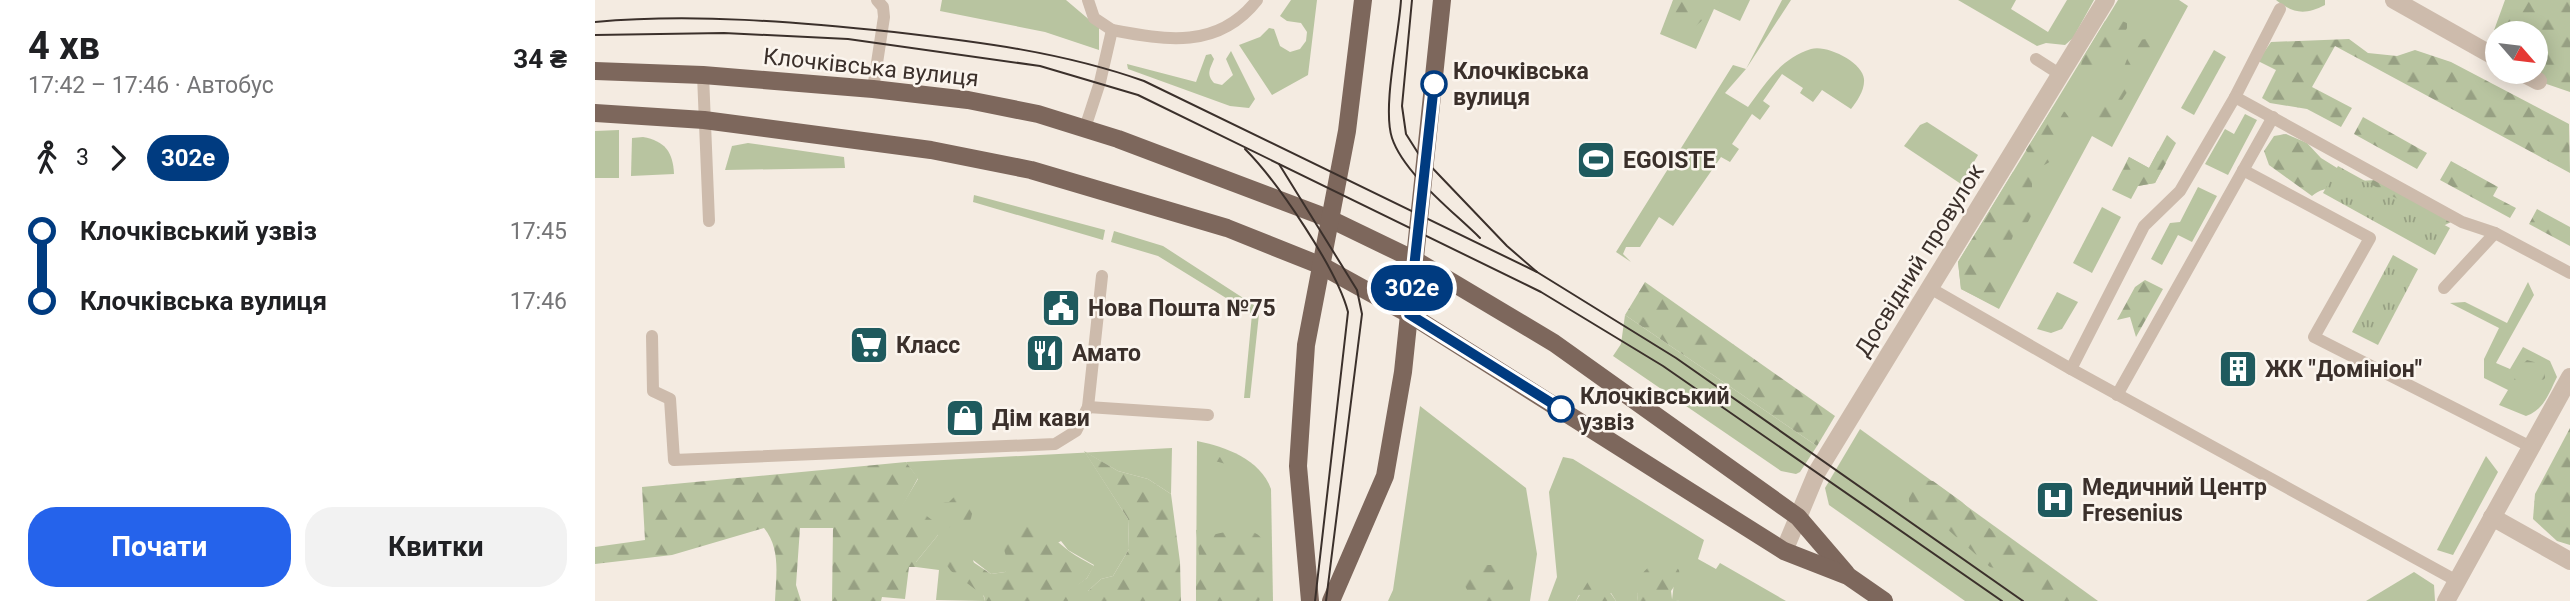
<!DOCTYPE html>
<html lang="uk">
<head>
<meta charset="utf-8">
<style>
	:root { --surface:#fff; --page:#f2f2f2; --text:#202124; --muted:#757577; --accent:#2563eb }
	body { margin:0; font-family:Roboto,sans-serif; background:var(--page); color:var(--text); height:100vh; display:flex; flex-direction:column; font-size:26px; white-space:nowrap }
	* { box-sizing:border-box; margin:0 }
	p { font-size:23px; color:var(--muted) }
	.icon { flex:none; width:38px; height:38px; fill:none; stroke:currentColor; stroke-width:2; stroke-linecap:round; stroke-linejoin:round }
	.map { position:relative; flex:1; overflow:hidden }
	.panel { display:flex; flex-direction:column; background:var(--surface); width:595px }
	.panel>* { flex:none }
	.badge { padding:0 14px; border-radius:23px; font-size:24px; line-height:46px }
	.needle { width:46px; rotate:118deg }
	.tools { position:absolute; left:1890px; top:21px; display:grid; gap:14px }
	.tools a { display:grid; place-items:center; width:63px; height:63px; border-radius:50%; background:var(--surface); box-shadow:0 4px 18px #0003; font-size:35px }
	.map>.badge { position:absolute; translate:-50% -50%; box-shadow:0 0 0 4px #fff }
	.legs { display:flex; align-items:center; gap:10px; height:77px; padding:0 28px; font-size:23px }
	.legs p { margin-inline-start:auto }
	.overview { display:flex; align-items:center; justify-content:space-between; height:119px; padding:0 28px }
	h1 { font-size:38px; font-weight:700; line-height:52px }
	.primary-button { display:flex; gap:14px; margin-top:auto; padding:14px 28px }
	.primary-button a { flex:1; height:80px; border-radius:28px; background:var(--accent); color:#fff; font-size:28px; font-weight:700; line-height:80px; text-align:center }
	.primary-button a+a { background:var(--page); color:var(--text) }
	ul { padding:0 28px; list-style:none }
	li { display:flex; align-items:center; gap:24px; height:70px; font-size:26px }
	li i { display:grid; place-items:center; width:10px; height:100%; margin:0 9px; background:currentColor }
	li i::after { content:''; width:18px; height:18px; margin:-9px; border:5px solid; border-radius:50%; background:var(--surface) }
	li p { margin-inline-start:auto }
	li:first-child i { background:linear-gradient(#0000 50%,currentColor 0) }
	li:last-child i { background:linear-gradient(currentColor 50%,#0000 0) }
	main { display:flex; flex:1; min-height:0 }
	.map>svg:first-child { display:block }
	.green { fill:#b8c4a0 }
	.forest { fill:url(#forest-firs) }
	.park { fill:url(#park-tufts) }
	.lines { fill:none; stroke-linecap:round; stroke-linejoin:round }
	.service { stroke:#cdbbac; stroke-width:12 }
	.minor { stroke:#cdbbac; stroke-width:18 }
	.primary { stroke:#7d675c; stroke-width:18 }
	.tram { stroke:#3b302b; stroke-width:2 }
	.line-1-casing { stroke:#fff; stroke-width:16 }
	.line-1 { stroke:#003b80; stroke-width:10 }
	.stop-1-dot { fill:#fff; stroke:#003b80; stroke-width:3.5 }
	.labels { text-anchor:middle; stroke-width:5; stroke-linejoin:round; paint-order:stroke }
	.street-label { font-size:23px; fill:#3b302b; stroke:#fbf5ee }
	.stop-label { font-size:23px; font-weight:bold; fill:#3b302b; stroke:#fbf5ee; text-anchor:start }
	.poi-label { font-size:23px; font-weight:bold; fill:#3b302b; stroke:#fbf5ee; text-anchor:start }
</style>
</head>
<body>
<main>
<section class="panel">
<div class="overview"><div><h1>4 хв</h1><p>17:42 – 17:46 · Автобус</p></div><b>34 ₴</b></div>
<div class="legs"><svg class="icon" aria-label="walk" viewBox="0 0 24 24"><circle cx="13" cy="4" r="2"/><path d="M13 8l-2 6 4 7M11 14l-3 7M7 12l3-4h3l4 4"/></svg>3<svg class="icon" aria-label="forward" viewBox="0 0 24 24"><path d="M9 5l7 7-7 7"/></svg><b class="badge" style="background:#003b80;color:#fff">302е</b></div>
<ul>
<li><i style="color:#003b80"></i><b>Клочківський узвіз</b><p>17:45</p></li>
<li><i style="color:#003b80"></i><b>Клочківська вулиця</b><p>17:46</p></li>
</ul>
<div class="primary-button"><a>Почати</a><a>Квитки</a></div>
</section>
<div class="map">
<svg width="1975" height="601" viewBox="0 0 1975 601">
	<defs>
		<pattern id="forest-firs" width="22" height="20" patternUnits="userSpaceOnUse" patternTransform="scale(1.75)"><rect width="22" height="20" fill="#b8c4a0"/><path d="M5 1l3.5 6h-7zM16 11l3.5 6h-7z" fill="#97a083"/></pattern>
		<pattern id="park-tufts" width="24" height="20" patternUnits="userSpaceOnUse" patternTransform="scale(1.75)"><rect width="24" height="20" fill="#b8c4a0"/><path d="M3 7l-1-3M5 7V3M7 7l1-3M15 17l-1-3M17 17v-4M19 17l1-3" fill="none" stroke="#97a083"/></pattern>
	</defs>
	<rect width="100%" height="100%" fill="#f4ebe1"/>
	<g class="green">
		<path d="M 347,0 L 471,0 L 504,28 L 504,50 L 450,32 L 345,11 Z"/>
		<path d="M 696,0 L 722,0 L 713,75 L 677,95 L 644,45 L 665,37 L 674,28 L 679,29 L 685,46 L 695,52 L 705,49 L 711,41 L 712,32 L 706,23 L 692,21 L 685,16 Z"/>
		<path d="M 1078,0 L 1155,0 L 1145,21 L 1119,9 L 1101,49 L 1065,34 Z"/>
		<path d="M 1187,0 L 1196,0 L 1151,69 L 1130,93 L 1153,107 C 1171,83 1185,59 1216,49 C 1231,44 1268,62 1269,79 C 1270,90 1262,101 1256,109 L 1227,90 L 1218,102 L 1205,93 L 1208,88 L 1187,74 L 1168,101 L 1175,106 L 1165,120 L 1157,114 L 1137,144 L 1144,149 L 1135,162 L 1126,157 L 1078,226 L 1064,217 L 1045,247 L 1031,247 L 1028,254 L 1036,262 L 1021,252 L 1138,65 L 1151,69 Z"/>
		<path d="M 1363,0 L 1421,0 L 1416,9 L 1453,32 L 1472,0 L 1499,0 L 1478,38 L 1470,45 L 1451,43 L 1442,46 Z"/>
		<path d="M 1523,0 L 1584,0 L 1593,6 L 1517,147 L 1497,136 L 1404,309 L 1366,289 L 1363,262 Z"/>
		<path d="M 1681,0 L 1730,0 L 1730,5 C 1710,15 1699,14 1681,0 Z"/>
		<path d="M 1619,50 L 1631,57 L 1599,115 L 1586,108 Z"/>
		<path d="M 636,51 L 660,99 L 654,108 L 635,106 L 533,69 L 532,64 L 601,82 L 611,55 L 616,54 L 619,59 C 615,69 611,74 619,83 L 627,85 L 638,75 L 631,59 Z"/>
		<path d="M 1650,114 L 1662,120 L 1633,175 L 1610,164 L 1630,129 L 1639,134 Z"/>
		<path d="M 1332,122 L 1383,155 L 1366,184 L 1309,146 L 1325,125 Z"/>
		<path d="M 24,130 L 24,178 L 0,178 L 0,131 Z"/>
		<path d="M 1572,135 L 1581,143 L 1560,183 L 1543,186 L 1536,199 L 1517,190 L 1534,157 L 1554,168 Z"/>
		<path d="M 48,137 C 70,141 78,152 79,174 L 36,176 L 37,138 Z"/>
		<path d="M 153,143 L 249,157 L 250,168 L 130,170 L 137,146 Z"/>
		<path d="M 1603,187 L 1622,196 L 1597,242 L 1583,235 L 1567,265 L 1556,259 L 1575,223 L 1585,222 Z"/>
		<path d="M 379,195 L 510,230 L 508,240 L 378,202 Z"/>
		<path d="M 1507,207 L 1526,217 L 1497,273 L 1478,263 Z"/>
		<path d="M 519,231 L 568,246 L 662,307 L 664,314 L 655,398 L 649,398 L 657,314 L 563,256 L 516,242 Z"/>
		<path d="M 1933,282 L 1939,295 L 1901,363 L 1915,369 L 1928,347 L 1955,361 L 1962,377 C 1954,393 1949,410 1931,416 L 1904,405 L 1913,390 L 1889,378 L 1889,359 L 1904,328 L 1855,303 L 1870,302 L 1912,323 Z"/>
		<path d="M 1462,292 L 1483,302 L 1467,329 L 1456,333 L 1442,329 Z"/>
		<path d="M 1030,315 L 1222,446 L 1205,472 L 1201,474 L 1186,471 L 1018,356 L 1026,344 Z"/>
		<path d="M 825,406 L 931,488 L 942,554 L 935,601 L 793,601 L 798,590 Z"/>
		<path d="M 1265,429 L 1503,601 L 1370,601 L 1234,505 L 1230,488 Z"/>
		<path d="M 602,441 C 631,447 665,459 676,489 L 678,601 L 601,601 Z"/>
		<path d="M 577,448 L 576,494 L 553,479 L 523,471 L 490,452 L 533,519 L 534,549 L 518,576 L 506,579 L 493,591 L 483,591 L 482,585 L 492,578 L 499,565 L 473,550 L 466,541 L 410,572 L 396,574 L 378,560 L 390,601 L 341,600 L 344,570 L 321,567 L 321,562 L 343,535 L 305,509 L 323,479 L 311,462 Z"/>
		<path d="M 1891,456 L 1903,472 L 1858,555 L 1842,550 Z"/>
		<path d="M 968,457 L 978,459 L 1109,540 L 1103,559 L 1121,569 L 1125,563 L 1191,601 L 1085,601 L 1077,600 L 1079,583 L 1042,593 L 1043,601 L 1021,601 L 1016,593 L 984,595 L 981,601 L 953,601 L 962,577 L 954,492 Z"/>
		<path d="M 1819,572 L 1839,585 L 1840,601 L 1771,601 Z"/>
	</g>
	<g class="forest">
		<path d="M 1078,0 L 1126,0 C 1121,6 1102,27 1095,30 L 1076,25 Z"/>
		<path d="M 1910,0 L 1975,0 L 1975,92 L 1943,81 L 1941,33 L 1902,33 L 1902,50 L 1894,44 Z"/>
		<path d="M 1519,18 L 1532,23 L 1532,28 L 1515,63 L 1497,77 L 1490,77 L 1486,66 L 1487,59 L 1510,21 Z"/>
		<path d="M 1551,39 L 1556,42 C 1556,66 1539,81 1527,100 C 1520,111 1520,120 1509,127 L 1499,120 C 1502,101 1515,90 1525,75 C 1531,65 1533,52 1541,44 C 1545,39 1545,40 1551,39 Z"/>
		<path d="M 1754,39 L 1773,53 L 1802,56 L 1820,50 L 1856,62 L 1974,124 L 1975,173 L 1740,46 L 1717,87 L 1757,108 L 1746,127 L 1712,109 L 1675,103 L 1667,98 L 1681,70 L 1663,61 L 1676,42 Z"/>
		<path d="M 1458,107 L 1470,112 L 1475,119 C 1472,135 1462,167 1442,166 L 1431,150 Z"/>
		<path d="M 1768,117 L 1832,153 L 1822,169 L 1759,134 Z"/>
		<path d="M 1691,134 L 1712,143 L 1726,158 L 1763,181 L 1781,180 L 1856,222 L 1850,225 L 1837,224 C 1807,210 1746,171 1717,196 L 1674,165 L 1669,151 L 1679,136 Z"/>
		<path d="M 1563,151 L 1571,163 L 1560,183 L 1543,186 L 1528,170 L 1534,157 L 1554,168 Z"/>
		<path d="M 1856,161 L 1903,187 L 1898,196 L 1921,208 L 1915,218 L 1845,180 Z"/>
		<path d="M 1418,172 L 1429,173 L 1437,180 L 1437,214 L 1433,222 L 1420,231 L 1398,285 C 1403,292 1404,298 1400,306 L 1366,289 L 1363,262 Z"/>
		<path d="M 1942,209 L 1975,227 L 1975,246 L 1934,224 Z"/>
		<path d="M 1550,280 L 1568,289 L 1541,337 L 1535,317 L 1522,320 L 1540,287 Z"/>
		<path d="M 1050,282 L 1240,416 L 1222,446 L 1030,315 Z"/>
		<path d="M 1932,360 L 1950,365 L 1950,378 L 1945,383 L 1932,385 L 1924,401 L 1913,395 L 1924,368 Z"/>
		<path d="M 1975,428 L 1975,545 L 1962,541 L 1938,519 L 1940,494 Z"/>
		<path d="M 489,451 L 523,471 L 553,479 L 576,494 L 585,562 L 586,601 L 390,601 L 389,596 L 356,571 L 344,555 L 347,551 L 363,552 L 396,574 L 410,572 L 414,567 L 405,535 C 431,512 453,534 474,551 C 482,557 491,561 499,566 L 492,578 L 483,585 L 483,591 L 493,591 L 506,579 L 518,576 L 534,549 L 533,519 Z"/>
		<path d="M 607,455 C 633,455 653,465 665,487 L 661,490 C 652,473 625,456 606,462 Z"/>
		<path d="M 311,462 L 323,478 L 306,509 L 325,511 L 341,523 L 343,535 L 321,562 L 321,567 L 314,567 L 310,599 L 287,597 L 286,601 L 237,601 L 238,528 L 205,528 L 201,585 L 206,601 L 180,601 C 181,575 186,549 169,528 L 77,555 L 0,564 L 0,547 L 50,540 L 47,487 Z"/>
		<path d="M 1325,480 L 1338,481 L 1367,502 L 1407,540 L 1446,564 L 1460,581 L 1487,601 L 1444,601 L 1443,595 L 1448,593 L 1445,587 L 1438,590 L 1425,585 L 1415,572 L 1395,567 L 1350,527 L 1321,516 L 1315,509 L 1313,491 L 1318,483 Z"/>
		<path d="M 368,488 C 377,500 381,511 373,525 L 347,528 L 339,510 L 347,502 L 354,502 Z"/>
		<path d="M 607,529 L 617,535 C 642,529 671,523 672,557 C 672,573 672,587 664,601 L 601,601 L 601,581 L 606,570 L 601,530 Z"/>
		<path d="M 1058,564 L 1079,565 L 1084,570 L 1085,578 L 1076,591 L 1077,599 L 1085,601 L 1043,601 C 1040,585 1044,573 1058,564 Z"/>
		<path d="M 891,565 L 908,565 L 920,584 L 913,601 L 878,601 L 870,586 L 876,573 Z"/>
		<path d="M 994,580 L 1007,581 L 1021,601 L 981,601 Z"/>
	</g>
	<g class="park">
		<path d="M 1743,166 L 1855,228 L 1840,255 L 1728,193 Z"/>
		<path d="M 1798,255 L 1823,269 L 1783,345 L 1757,332 Z"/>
	</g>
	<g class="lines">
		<g class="service">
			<path d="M 517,30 C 570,40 623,50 662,0"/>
			<path d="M 1441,59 L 1466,75"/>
			<path d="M 108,75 L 114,221"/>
			<path d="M 278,89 L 289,17 L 288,7 L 282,0"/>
			<path d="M 1640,97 L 1685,9"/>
			<path d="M 490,128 L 505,82 L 517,30 L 499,18 L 493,0"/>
			<path d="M 1648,170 L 1775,238 L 1719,337 L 1936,447"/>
			<path d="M 1335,288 L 1476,369 L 1549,226 L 1585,191 L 1640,97 L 1867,222 L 1900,233 L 1975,273"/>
			<path d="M 1849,288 L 1900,233"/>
			<path d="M 57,336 L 58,391 L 75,399 L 79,460 L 460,444 L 481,431 L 493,407 L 507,276"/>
			<path d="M 1476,369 L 1862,581"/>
			<path d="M 1522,395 L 1678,117"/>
			<path d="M 493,407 L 613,415"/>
		</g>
		<g class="minor">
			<path d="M 1799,0 L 1902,58"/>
			<path d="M 1926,72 L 1943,81"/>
			<path d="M 1897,517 L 1975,561"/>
			<path d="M 1189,551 L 1222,472 L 1511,0"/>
			<path d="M 1851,601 L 1975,377"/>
		</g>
		<g class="primary">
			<path d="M 0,71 L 108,75 L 278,89 L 373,100 L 443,114 L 523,139 L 735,219 L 820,260 L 959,343 L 1203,517 L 1251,573"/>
			<path d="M 0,113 L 109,120 L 336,150 L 436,170 L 632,228 L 727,266 L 814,314 L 1189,551 L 1253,576 L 1289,601"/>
			<path d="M 715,601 L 703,466 L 711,345 L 752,131 L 768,0"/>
			<path d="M 736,601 L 790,476 L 808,372 L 847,0"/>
		</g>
		<g class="tram">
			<path d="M 806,0 C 804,35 787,107 797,138 C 809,174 859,212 885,238"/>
			<path d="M 817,0 L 807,106 L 811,134 L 823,153 L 912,246 L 942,272 L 1081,358 L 1428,601"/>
			<path d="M 0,22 C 99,13 200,22 299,32 C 385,42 467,52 549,81 L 942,272"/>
			<path d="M 0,35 L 129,33 L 253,39 L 445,66 L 543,95 L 946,292 L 1068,366 L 1407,601"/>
			<path d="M 650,149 C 682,181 742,269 753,312 L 720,601"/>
			<path d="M 684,164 L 762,290 L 767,314 L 731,601"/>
		</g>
	</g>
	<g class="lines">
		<g class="line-1-casing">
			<path id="line-1" d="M 839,84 L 814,314 L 966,409"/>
		</g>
		<use href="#line-1" class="line-1"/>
	</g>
	<defs>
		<g id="stadium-square" transform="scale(2.0125)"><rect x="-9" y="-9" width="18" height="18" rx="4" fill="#1f5a5e" stroke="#fbf5ee"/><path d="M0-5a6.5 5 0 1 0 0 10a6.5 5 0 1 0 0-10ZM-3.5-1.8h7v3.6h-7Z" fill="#fff"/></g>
		<g id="civic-square" transform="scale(2.0125)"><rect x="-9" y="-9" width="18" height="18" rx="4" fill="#1f5a5e" stroke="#fbf5ee"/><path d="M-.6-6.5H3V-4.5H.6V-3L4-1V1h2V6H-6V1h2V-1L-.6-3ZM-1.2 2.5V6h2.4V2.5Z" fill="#fff"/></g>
		<g id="supermarket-square" transform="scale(2.0125)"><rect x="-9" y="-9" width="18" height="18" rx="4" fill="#1f5a5e" stroke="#fbf5ee"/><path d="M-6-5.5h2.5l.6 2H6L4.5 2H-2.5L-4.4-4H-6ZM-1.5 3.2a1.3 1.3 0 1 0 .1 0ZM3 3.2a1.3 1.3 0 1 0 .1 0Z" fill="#fff"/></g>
		<g id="restaurant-square" transform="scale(2.0125)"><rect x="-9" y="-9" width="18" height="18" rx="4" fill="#1f5a5e" stroke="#fbf5ee"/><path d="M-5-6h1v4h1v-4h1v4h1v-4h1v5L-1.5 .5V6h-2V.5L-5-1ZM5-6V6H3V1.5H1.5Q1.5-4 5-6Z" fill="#fff"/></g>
		<g id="building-square" transform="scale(2.0125)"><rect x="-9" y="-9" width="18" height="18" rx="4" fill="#1f5a5e" stroke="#fbf5ee"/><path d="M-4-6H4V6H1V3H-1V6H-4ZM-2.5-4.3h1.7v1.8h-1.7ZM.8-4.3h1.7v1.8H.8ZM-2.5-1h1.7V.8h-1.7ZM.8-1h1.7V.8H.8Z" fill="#fff"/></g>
		<g id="shop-square" transform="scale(2.0125)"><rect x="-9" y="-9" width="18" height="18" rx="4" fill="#1f5a5e" stroke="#fbf5ee"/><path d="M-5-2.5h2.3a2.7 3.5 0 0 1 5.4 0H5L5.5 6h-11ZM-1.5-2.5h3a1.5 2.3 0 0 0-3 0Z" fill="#fff"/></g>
		<g id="hospital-square" transform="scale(2.0125)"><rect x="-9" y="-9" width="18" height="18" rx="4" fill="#1f5a5e" stroke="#fbf5ee"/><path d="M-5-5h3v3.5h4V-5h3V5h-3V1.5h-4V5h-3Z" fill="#fff"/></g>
	</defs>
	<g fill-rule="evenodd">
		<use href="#stadium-square" x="1001" y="160"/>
		<use href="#civic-square" x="466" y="308"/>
		<use href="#supermarket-square" x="274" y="345"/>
		<use href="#restaurant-square" x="450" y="353"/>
		<use href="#building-square" x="1643" y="369"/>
		<use href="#shop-square" x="370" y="418"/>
		<use href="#hospital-square" x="1460" y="500"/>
	</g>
	<g class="stop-1-dot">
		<circle cx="839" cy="84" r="12"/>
		<circle cx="966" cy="409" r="12"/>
	</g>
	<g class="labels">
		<g class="street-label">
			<text transform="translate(276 67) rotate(6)" y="8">Клочківська вулиця</text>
			<text transform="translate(1324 260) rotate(-58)" y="8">Досвідний провулок</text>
		</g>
		<g class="stop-label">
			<text x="858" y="79">Клочківська<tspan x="858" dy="26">вулиця</tspan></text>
			<text x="985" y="404">Клочківський<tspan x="985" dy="26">узвіз</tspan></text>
		</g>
		<g class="poi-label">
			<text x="1028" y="168">EGOISTE</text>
			<text x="493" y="316">Нова Пошта №75</text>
			<text x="301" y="353">Класс</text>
			<text x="477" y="361">Амато</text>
			<text x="1670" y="377">ЖК "Домініон"</text>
			<text x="397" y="426">Дім кави</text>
			<text x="1487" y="495">Медичний Центр<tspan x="1487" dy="26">Fresenius</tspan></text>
		</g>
	</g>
</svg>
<div class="tools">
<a><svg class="needle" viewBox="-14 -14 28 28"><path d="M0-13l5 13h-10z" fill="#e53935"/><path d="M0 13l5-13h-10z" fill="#757577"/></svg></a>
</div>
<b class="badge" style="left:817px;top:288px;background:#003b80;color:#fff">302е</b>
</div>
</main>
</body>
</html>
